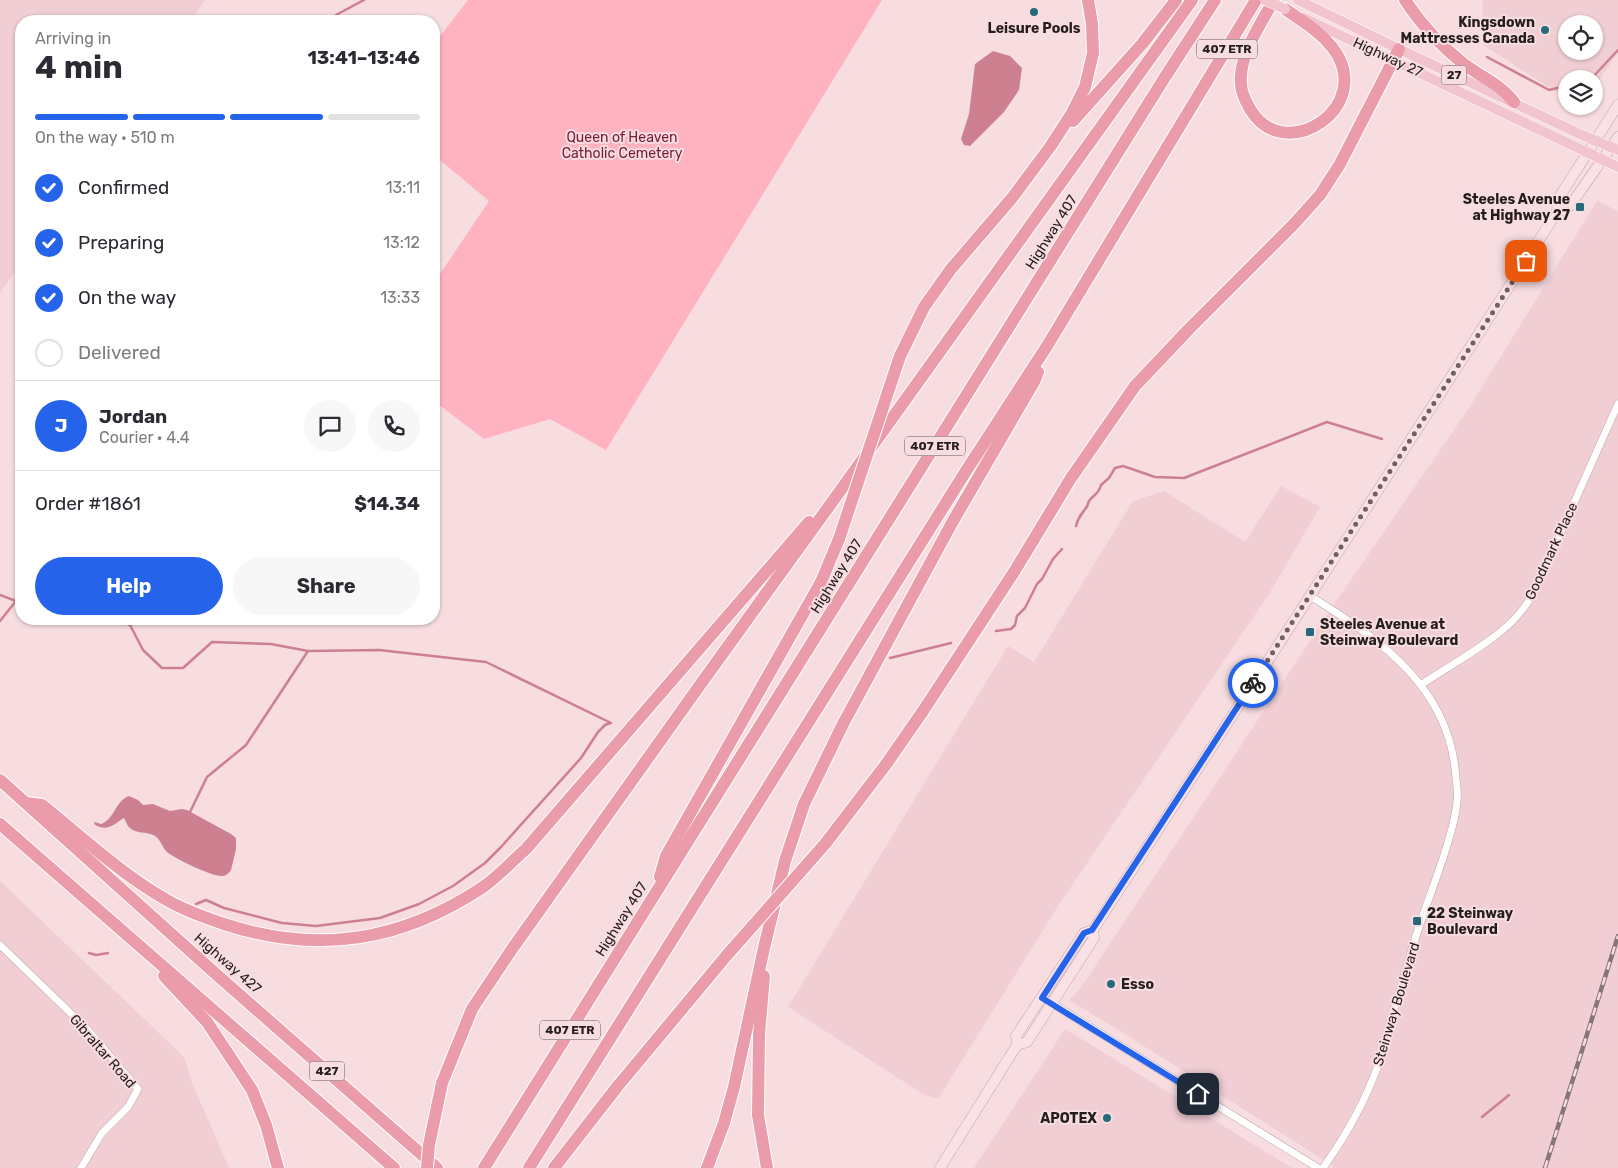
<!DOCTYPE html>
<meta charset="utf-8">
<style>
:root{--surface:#fff;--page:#f7f7f7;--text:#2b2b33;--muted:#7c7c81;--line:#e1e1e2;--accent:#2563eb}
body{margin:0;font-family:Rubik,sans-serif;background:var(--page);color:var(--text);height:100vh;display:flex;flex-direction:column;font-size:19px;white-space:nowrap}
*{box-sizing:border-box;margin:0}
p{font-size:16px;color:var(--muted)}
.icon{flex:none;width:28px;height:28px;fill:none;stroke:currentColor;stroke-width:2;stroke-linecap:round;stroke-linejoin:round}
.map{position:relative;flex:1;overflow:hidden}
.drawer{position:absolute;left:15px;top:15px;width:425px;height:610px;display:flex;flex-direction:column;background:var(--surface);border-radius:20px;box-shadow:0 1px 4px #0004}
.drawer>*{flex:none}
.tools{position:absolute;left:1558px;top:15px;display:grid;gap:10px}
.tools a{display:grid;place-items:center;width:45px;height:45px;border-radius:50%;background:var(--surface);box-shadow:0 1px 4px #0004;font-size:25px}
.pin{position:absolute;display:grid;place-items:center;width:42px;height:42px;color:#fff;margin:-21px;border-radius:10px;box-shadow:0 2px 8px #0006}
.courier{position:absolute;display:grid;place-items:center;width:50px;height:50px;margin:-25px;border:4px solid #2563eb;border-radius:50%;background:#fff;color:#222;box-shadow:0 1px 6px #0007}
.head em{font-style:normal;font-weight:700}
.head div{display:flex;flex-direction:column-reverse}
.head{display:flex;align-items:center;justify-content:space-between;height:85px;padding:0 20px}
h1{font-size:32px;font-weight:700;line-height:38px}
.bar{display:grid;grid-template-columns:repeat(4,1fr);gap:8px 5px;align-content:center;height:60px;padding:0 20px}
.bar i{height:6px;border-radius:4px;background:var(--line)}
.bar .on{background:var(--accent)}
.bar p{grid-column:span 4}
.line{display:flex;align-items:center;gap:12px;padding:0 20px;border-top:1px solid var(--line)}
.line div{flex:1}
.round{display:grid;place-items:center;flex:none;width:52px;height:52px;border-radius:26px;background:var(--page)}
ol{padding:0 20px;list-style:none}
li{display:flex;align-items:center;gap:15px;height:55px}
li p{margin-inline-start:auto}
li .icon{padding:5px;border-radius:50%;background:var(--accent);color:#fff;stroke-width:4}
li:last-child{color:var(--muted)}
li i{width:28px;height:28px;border:2px solid var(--line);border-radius:50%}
.cta{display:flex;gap:10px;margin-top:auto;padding:10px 20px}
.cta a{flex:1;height:58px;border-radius:30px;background:var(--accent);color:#fff;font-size:20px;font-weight:700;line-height:58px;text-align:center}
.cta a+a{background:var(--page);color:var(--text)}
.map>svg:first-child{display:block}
.built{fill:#f1ced4;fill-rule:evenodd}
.green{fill:#ffb2c0}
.water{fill:#cd8090}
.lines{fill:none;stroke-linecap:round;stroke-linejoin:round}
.stream{stroke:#cd8090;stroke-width:2.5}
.street-casing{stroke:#bfa6aa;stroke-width:8}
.secondary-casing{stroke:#bfa6aa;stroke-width:11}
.primary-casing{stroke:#fff;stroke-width:11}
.highway-casing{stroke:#fff;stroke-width:14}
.street{stroke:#fff;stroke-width:7}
.secondary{stroke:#f9e1e6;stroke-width:10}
.primary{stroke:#f2c4cd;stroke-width:10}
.highway{stroke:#ea9cab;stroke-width:12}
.rail-casing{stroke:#877679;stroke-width:4.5}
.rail{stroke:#f7dce0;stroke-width:2.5;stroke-dasharray:8;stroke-linecap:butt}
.primary-bridge-casing{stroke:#fff;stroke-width:11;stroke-linecap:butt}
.highway-bridge-casing{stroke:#fff;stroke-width:14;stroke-linecap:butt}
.primary-bridge{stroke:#f2c4cd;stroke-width:10}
.highway-bridge{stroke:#ea9cab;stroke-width:12}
.done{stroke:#6f6063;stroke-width:5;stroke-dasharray:0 9}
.route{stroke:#2563eb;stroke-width:6}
.poi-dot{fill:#25697a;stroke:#f7dce0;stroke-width:2}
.labels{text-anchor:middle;stroke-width:4;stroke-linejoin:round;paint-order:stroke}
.shield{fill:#f7dce0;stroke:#655659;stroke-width:1}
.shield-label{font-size:12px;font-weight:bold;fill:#261d1f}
.poi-label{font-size:14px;font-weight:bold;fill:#261d1f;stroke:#f7dce0;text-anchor:end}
.street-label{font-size:14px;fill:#261d1f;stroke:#f7dce0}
.park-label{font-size:14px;fill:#771c38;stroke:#f7dce0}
</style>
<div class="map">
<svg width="1618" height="1168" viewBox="0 0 1618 1168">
<rect width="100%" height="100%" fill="#f7dce0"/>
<g class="built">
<polygon points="0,0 205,0 190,21 21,21 21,263 0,293"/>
<path d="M 1483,0 L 1618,0 L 1618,53 L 1599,80 L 1594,82 L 1594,79 L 1566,79 L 1566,93 L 1561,95 L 1482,44 ZM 1566,24 L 1594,24 L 1594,51 L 1566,51 Z"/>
<polygon points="1597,201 1618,211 1618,1168 1333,1168 1333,1166 1316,1155 1120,1031 1069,1000 1083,985 1119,930 1339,597 1469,408"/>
<polygon points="1281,486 1320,507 1269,594 1058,906 938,1099 923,1094 788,1007 1008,646 1034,662 1133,501 1164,491 1245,542"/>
<polygon points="0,881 184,1057 193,1085 229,1168 0,1168"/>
<polygon points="1065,1029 1292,1168 974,1168"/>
</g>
<polygon class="green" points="468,0 882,0 606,450 550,419 484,439 434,401 434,283 489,201 434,155 434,44"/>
<g class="water">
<polygon points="993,51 1010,56 1022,68 1019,90 1004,112 970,146 964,145 961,139 969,114 975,64"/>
<path d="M 129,796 L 138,800 L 143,805 L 153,804 L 170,811 L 182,809 L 187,810 L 231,834 L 236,838 L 236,849 L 231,870 C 228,874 226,876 221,876 C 211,876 176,859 167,852 C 162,847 161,840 155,836 C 147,831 135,834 130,828 C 127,826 126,821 124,818 C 114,824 107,833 94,824 L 95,822 L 101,824 C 115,819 115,801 129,796 Z"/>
</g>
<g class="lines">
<g class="stream">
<polyline points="332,21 336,15 364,0"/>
<polyline points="1487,57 1549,90 1566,86"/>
<polyline points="1591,79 1618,50"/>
<path d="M 1076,526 C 1078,517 1081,515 1086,508 C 1088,506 1088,503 1089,501 C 1094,494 1099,494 1101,485 L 1109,478 L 1115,468 L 1123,466 L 1155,477 L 1184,478 L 1327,422 L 1382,439"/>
<polyline points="0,595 16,601 21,600"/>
<polyline points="117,619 130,625 143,650 162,668 183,668 212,642 271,644 308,651 379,650 486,662 611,723"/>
<polyline points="0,621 16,601"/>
<polyline points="996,631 1011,629 1015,625 1017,616 1025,608 1037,584 1042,579 1053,559 1062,549"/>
<polyline points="890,658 951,643"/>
<polyline points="190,812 207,777 246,745 308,651"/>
<polyline points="196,904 206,900 224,908 282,923 316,926 380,918 419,904 453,886 485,863 501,847 581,758 598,732 605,725 610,723"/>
<polyline points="89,953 96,955 108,953"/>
<polyline points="1482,1117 1509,1095"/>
</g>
<g class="street-casing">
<g id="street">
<path d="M 1310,596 C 1381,640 1451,688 1456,779 C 1457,786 1458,794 1457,801 C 1456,815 1452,829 1448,842 C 1438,877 1423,911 1413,946 C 1405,973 1397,1001 1388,1029 C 1384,1042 1381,1055 1377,1068 C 1364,1104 1345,1137 1323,1168"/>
<path d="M 1421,685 C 1451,664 1502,638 1523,609 C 1529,602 1533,594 1537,586 L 1618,404"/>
<polyline points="0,945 87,1029 138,1089 128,1107 102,1133 81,1168"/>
<polyline points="1048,1001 1318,1168"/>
</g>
</g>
<g class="secondary-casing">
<g id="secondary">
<polyline points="1557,212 1570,206 1618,137"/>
<polyline points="1017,1045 1027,1042 1094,938 1093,930"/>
<polyline points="940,1168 1017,1045 1016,1036 1084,933 1093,930 1310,596 1557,212 1558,199 1618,105"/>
</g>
</g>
<g class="primary-casing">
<g id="primary">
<polyline points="1298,0 1399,49 1582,135 1618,150"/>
<polyline points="1304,18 1618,167"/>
</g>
</g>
<g class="highway-casing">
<g id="highway">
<path d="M 1274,0 C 1261,23 1238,57 1241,84 C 1241,93 1246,102 1250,109 C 1285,168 1378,105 1332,47 C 1319,31 1302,21 1285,9"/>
<path d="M 1405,0 C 1422,26 1441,46 1465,65 C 1482,77 1501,85 1514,102"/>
<polyline points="1073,121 1142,44 1176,0"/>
<polyline points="900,356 924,307 951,269 1012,198 1050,147 1072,113 1085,87 1093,53 1092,24 1088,0"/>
<polyline points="0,780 217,975 437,1168"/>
<path d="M 26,803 L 42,805 C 82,837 120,873 165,899 C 183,910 204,917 224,924 C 318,955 402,941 483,887 C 499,876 512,861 526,849 L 809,522"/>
<polyline points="0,824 394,1168"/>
<polyline points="825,844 887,763 923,711 1014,572 1071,478 1135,386 1189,329 1294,224 1320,195 1340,164 1399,49"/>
<polyline points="660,877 666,856 821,582 839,539"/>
<polyline points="164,976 207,1022 252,1090 266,1125 278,1168"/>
<polyline points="764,976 759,1035 758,1115 767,1168"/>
<polyline points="442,1083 472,1009 512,949 700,685 835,498 1192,0"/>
<polyline points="484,1168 1165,77 1215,0"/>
<polyline points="529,1168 966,471 1047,346 1256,0"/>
<polyline points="554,1168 617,1087 727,955"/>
<polyline points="707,1168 724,1123 734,1087 764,948 785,861 804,804 844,722 953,521 1035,380 1038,372"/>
</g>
</g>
<use href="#street" class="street"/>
<use href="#secondary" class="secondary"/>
<use href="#primary" class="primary"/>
<use href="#highway" class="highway"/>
<g class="rail-casing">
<polyline id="rail" points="1545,1168 1618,936"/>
</g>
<use href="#rail" class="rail"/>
<g class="primary-bridge-casing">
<polyline id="primary-bridge" points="1265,0 1285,9"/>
</g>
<g class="highway-bridge-casing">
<g id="highway-bridge">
<polyline points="839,539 900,356"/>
<polyline points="727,955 825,844"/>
<polyline points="427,1168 429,1145 442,1083"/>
</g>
</g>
<use href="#primary-bridge" class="primary-bridge"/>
<use href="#highway-bridge" class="highway-bridge"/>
</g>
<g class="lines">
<polyline class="done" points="1253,683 1526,261"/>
<polyline class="route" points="1198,1094 1042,998 1084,933 1092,930 1253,683"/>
</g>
<g class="poi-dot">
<circle cx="1034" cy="12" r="5"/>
<circle cx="1545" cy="30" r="5"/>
<rect x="1575" y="202" width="10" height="10" rx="2.5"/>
<rect x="1305" y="627" width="10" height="10" rx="2.5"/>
<rect x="1412" y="916" width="10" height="10" rx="2.5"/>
<circle cx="1111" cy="984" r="5"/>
<circle cx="1107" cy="1118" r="5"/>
</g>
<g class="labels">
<g class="shield">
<rect x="1197" y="39.5" width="60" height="19" rx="4"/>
<rect x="1441.5" y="65.5" width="25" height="19" rx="4"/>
<rect x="905" y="436.5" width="60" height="19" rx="4"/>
<rect x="540" y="1020.5" width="60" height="19" rx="4"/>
<rect x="309.5" y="1061.5" width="35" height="19" rx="4"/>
</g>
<g class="shield-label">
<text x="1227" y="53">407 ETR</text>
<text x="1454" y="79">27</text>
<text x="935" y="450">407 ETR</text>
<text x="570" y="1034">407 ETR</text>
<text x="327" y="1075">427</text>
</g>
<g class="poi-label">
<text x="1535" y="27">Kingsdown<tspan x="1535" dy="16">Mattresses Canada</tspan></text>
<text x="1034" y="33" text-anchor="middle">Leisure Pools</text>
<text x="1570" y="204">Steeles Avenue<tspan x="1570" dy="16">at Highway 27</tspan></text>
<text x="1320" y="629" text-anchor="start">Steeles Avenue at<tspan x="1320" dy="16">Steinway Boulevard</tspan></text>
<text x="1427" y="918" text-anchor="start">22 Steinway<tspan x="1427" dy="16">Boulevard</tspan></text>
<text x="1121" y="989" text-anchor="start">Esso</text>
<text x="1097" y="1123">APOTEX</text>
</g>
<g class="street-label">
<text transform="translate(1388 57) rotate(25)" y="5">Highway 27</text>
<text transform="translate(1051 232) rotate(-58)" y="5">Highway 407</text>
<text transform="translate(1551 551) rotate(-65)" y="5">Goodmark Place</text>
<text transform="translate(836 576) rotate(-58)" y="5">Highway 407</text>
<text transform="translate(621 919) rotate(-58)" y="5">Highway 407</text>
<text transform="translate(228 963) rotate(41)" y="5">Highway 427</text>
<text transform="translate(1396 1004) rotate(-73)" y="5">Steinway Boulevard</text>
<text transform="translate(103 1051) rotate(49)" y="5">Gibraltar Road</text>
</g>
<g class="park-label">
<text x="622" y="142">Queen of Heaven<tspan x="622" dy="16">Catholic Cemetery</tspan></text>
</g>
</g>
</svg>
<div class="tools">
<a><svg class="icon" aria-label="locate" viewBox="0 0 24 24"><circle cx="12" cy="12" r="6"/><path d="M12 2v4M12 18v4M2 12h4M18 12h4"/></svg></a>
<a><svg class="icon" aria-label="layers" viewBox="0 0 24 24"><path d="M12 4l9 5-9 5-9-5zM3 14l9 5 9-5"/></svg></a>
</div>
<div class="pin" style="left:1526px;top:261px;background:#ea580c"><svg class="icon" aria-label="bag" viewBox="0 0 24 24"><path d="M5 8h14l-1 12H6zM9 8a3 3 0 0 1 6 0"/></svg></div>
<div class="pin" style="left:1198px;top:1094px;background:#1f2937"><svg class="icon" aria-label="home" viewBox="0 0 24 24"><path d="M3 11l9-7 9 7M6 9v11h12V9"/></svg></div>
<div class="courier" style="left:1253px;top:683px"><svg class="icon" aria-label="bike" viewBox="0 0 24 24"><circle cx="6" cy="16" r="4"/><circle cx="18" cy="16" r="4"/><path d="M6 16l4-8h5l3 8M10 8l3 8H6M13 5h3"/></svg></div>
<section class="drawer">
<div class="head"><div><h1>4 min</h1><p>Arriving in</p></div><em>13:41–13:46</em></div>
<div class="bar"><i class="on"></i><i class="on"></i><i class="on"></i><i></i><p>On the way · 510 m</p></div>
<ol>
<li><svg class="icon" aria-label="check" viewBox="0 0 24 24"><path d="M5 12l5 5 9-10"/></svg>Confirmed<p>13:11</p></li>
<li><svg class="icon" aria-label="check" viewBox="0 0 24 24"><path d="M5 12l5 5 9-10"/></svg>Preparing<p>13:12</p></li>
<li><svg class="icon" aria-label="check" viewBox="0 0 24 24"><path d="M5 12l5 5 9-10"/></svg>On the way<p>13:33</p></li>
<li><i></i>Delivered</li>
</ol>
<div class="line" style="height:90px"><b class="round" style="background:var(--accent);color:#fff">J</b><div><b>Jordan</b><p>Courier · 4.4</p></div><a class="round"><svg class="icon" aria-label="chat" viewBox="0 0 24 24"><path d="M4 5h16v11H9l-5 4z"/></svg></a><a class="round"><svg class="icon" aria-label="phone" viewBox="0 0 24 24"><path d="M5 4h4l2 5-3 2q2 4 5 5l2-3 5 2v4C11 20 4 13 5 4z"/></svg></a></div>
<div class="line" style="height:65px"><div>Order #1861</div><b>$14.34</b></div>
<div class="cta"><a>Help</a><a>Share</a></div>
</section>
</div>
